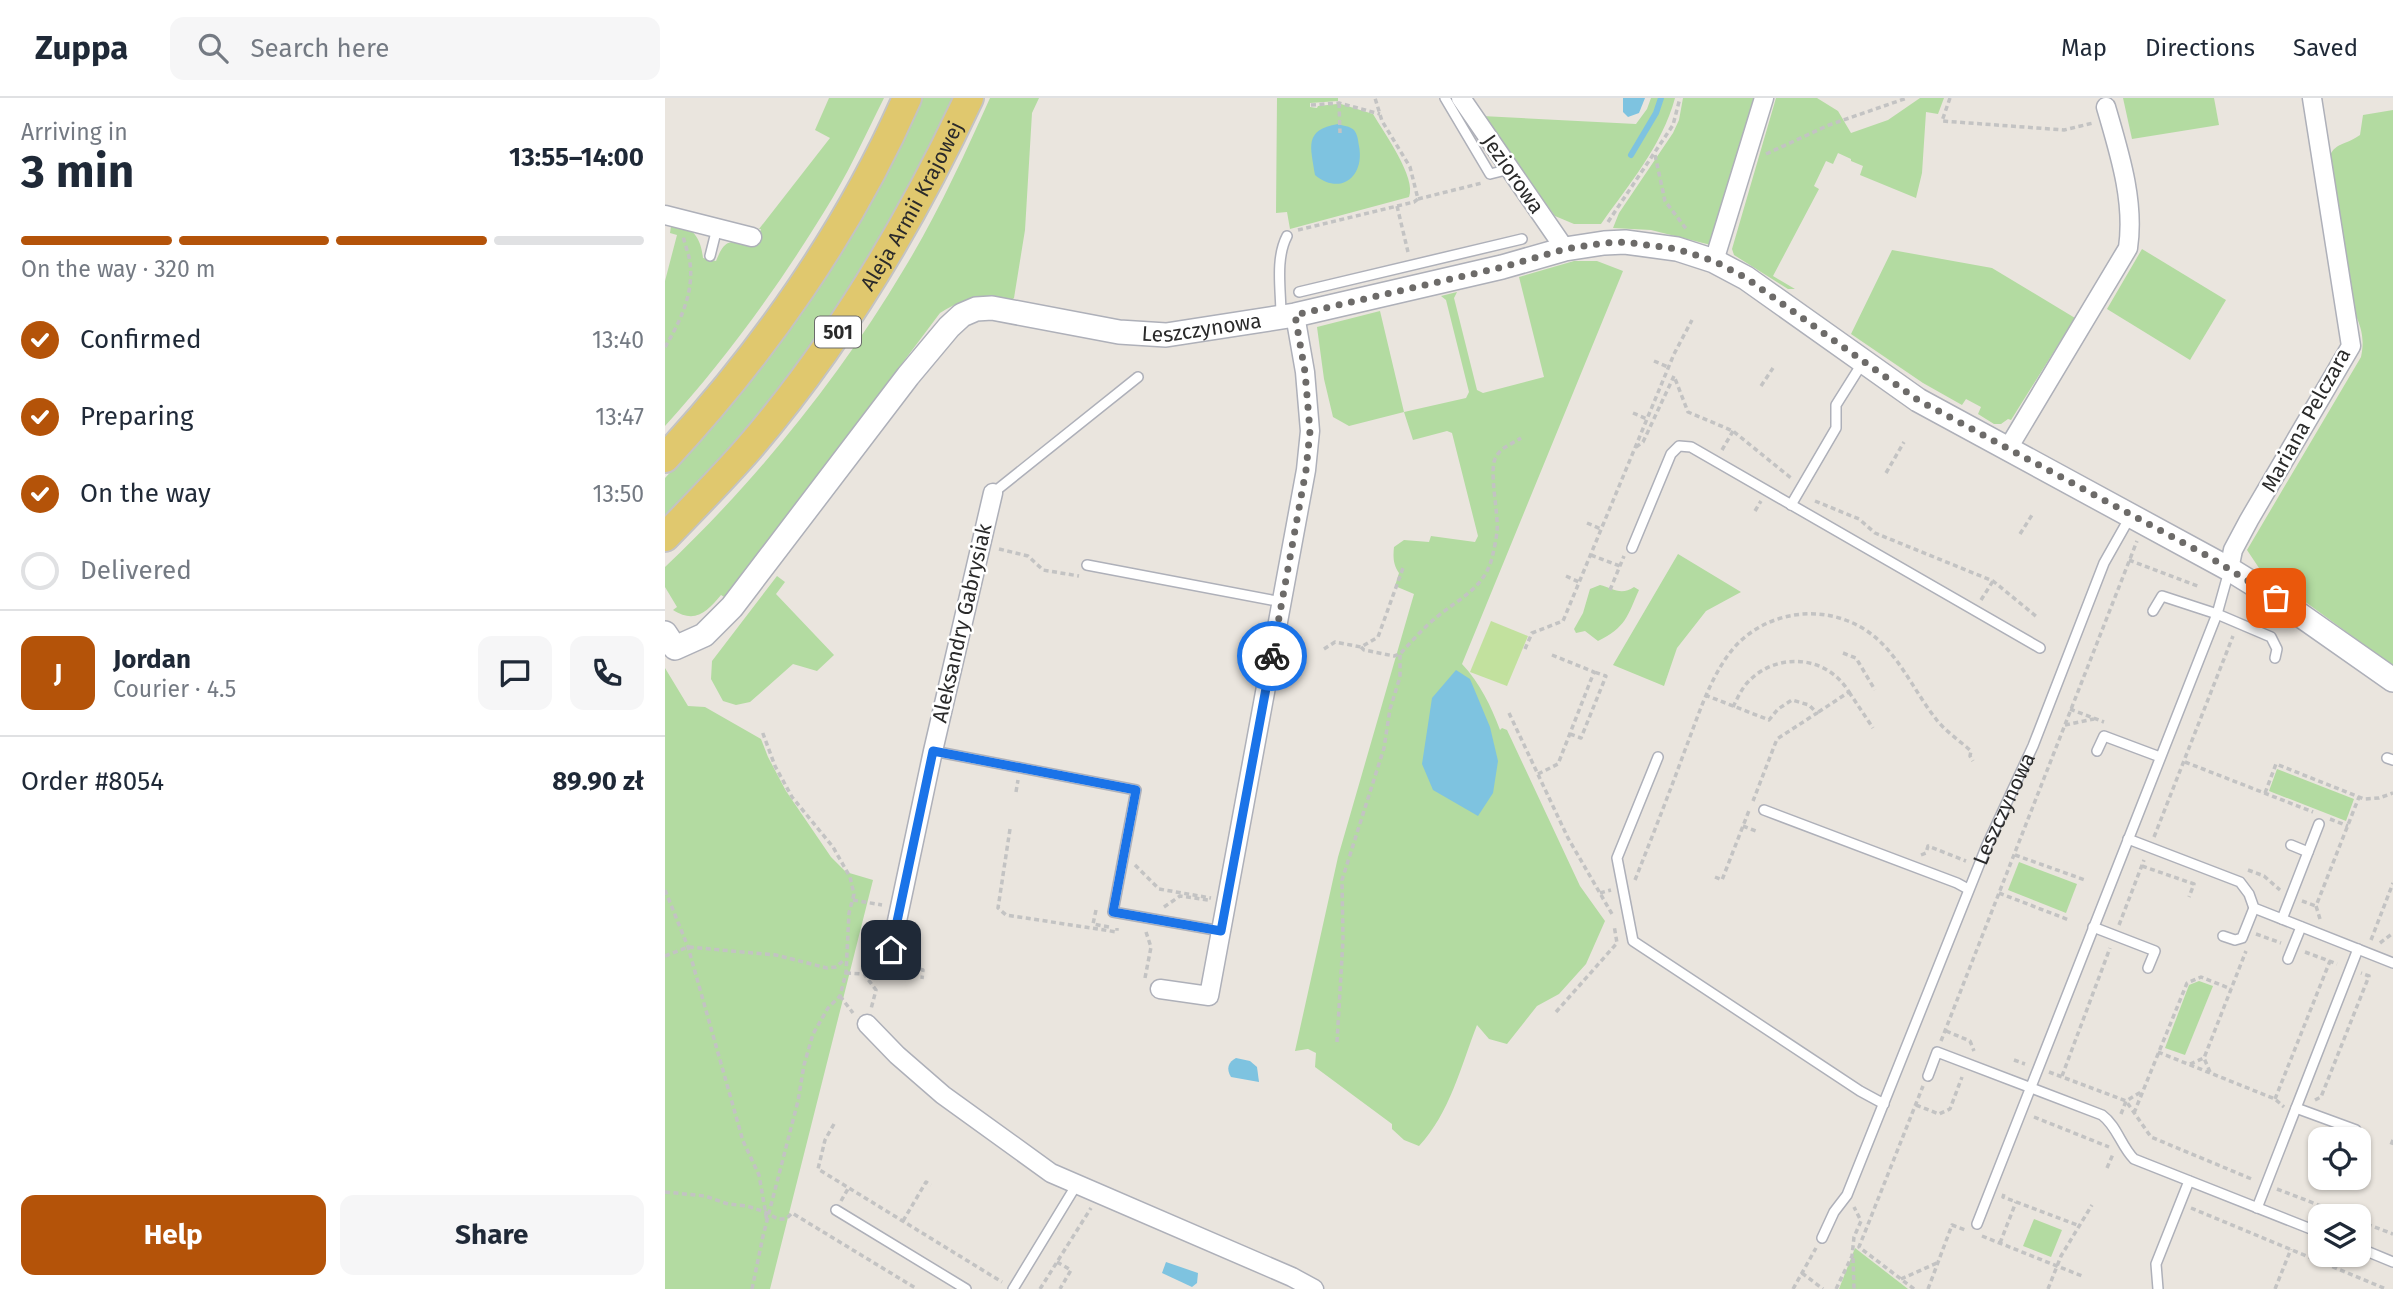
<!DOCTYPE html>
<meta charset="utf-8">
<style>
:root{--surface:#fff;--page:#f6f6f7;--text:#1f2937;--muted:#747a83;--line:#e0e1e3;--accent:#b45309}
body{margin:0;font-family:"Fira Sans",sans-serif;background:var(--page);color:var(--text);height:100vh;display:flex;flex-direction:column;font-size:26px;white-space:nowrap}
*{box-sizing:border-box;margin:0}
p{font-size:23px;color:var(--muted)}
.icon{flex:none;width:38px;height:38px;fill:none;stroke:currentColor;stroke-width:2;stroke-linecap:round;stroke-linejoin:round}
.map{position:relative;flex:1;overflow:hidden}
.panel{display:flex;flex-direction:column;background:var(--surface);width:665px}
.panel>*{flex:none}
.tools{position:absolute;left:1643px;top:1029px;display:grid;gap:14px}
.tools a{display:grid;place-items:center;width:63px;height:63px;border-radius:14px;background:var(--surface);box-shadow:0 2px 5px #0004;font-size:35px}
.pin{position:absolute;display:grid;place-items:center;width:60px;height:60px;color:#fff;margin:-30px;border-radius:14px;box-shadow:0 4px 10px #0006}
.courier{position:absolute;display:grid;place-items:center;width:70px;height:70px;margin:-35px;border:5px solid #1a73e8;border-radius:50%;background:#fff;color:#222;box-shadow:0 2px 9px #0007}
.summary em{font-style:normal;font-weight:700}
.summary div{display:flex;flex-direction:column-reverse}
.summary{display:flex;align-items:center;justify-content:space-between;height:119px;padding:0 21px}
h1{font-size:46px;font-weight:700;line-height:52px}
.bar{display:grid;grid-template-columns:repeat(4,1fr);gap:10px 7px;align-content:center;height:84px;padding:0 21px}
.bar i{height:9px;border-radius:5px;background:var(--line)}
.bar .active{background:var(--accent)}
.bar p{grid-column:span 4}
.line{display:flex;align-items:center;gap:18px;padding:0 21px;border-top:2px solid var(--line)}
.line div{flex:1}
.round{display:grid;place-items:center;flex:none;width:74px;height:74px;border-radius:14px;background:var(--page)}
ol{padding:0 21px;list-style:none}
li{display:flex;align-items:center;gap:21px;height:77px}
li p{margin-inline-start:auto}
li .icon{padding:7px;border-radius:50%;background:var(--accent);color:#fff;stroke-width:4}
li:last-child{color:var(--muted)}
li i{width:38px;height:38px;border:4px solid var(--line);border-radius:50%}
.cta{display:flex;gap:14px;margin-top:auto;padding:14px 21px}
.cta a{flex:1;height:80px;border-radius:14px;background:var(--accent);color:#fff;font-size:28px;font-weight:700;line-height:80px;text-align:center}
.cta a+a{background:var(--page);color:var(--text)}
header{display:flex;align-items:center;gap:42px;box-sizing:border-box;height:98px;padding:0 35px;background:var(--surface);border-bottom:2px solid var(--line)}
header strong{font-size:33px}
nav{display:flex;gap:38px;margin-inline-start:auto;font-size:24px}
.search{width:490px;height:63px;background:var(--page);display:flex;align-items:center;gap:18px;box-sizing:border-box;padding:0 24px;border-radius:14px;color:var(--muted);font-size:26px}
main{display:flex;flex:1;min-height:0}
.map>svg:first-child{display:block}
.green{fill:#b3dba1}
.pitch{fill:#c2e19e}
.water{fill:#7ec3e0}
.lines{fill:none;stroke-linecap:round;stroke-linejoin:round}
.stream{stroke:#7ec3e0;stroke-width:6}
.service-casing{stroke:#aeb0b9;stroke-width:12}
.minor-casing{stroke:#aeb0b9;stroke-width:21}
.tertiary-casing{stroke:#aeb0b9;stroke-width:26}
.primary-casing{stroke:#c3c3c3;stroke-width:32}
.path{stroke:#c3c3c3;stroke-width:3.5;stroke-dasharray:5 3.5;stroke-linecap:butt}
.service{stroke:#fff;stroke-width:9}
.minor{stroke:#fff;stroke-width:18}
.tertiary{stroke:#fff;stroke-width:23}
.primary{stroke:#e0c86e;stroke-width:28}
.done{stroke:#6d6b69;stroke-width:7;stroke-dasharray:0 12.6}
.route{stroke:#1a73e8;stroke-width:9}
.labels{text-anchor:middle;stroke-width:5;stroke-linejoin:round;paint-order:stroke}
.shield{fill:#fff;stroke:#6a6a6a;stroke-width:2}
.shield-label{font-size:19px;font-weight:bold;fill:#2a2a2a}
.street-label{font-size:21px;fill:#2a2a2a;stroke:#fff}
</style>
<header>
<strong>Zuppa</strong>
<div class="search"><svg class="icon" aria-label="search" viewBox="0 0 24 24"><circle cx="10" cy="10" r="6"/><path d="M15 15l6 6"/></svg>Search here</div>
<nav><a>Map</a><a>Directions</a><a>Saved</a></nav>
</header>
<main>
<section class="panel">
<div class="summary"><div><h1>3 min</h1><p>Arriving in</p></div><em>13:55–14:00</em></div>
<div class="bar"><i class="active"></i><i class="active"></i><i class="active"></i><i></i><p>On the way · 320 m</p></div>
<ol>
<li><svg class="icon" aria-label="check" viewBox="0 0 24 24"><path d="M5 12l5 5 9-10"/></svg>Confirmed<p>13:40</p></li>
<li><svg class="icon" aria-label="check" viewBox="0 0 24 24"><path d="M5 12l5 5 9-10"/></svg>Preparing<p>13:47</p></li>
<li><svg class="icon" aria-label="check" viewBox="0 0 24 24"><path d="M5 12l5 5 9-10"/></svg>On the way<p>13:50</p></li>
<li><i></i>Delivered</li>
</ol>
<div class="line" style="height:126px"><b class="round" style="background:var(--accent);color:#fff">J</b><div><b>Jordan</b><p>Courier · 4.5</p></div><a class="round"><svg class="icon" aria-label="chat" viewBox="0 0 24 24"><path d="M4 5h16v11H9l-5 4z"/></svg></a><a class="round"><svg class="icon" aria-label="phone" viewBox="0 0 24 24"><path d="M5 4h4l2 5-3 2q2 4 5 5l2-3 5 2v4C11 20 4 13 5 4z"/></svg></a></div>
<div class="line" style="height:91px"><div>Order #8054</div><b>89.90 zł</b></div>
<div class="cta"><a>Help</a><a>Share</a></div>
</section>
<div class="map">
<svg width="1728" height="1191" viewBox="0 0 1728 1191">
<rect width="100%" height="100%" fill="#eae5de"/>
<g class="green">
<path d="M 164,0 L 219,0 C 200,38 182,78 159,114 C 113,189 60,262 0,328 L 0,183 L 12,137 L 5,135 L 6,128 C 28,126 36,141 38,160 L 51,163 C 61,138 67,143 90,149 L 96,131 L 94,131 L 165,40 L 150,32 Z"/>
<polygon points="258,0 291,0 241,102 147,253 62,357 0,425 0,380 41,336 118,238 215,86"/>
<path d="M 325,0 L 374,0 L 367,15 L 360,132 L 349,200 L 345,204 C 311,200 305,196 275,215 L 61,500 L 56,497 C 42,514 30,526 8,512 L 12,509 L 0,489 L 0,469 C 91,383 175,279 239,171 C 272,117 299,58 325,0 Z"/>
<path d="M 612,0 L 673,0 L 673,3 L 645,5 L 645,9 L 652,10 L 653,8 L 672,6 L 676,8 L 676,6 L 708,16 C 719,35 752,80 744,99 L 625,131 L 622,114 L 611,115 Z"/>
<path d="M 986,0 L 1010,0 C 997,48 964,86 936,126 L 909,126 L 890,118 L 817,18 L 971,26 L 982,11 Z"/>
<polygon points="1018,0 1088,0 1088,14 1046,147 986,132 948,130 954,115 1008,35 1014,22"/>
<polygon points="1111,0 1152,0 1173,13 1186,35 1223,22 1255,0 1279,0 1273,16 1261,14 1257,75 1251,100 1195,77 1198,68 1186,63 1186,61 1173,55 1168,66 1161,63 1149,88 1154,91 1108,178 1130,191 1123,191 1069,157 1067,151"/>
<polygon points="1458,0 1549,0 1554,27 1467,41"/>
<path d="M 1728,12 L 1728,568 L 1594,470 L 1582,452 L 1696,259 C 1702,231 1690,222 1684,196 C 1673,154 1669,109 1662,67 C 1667,43 1678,49 1695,37 L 1698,17 Z"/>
<polygon points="1477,151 1561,202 1525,262 1442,211"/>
<polygon points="1227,152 1327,170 1410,220 1346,322 1343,321 1336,326 1329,326 1313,316 1316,309 1301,301 1297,307 1258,285 1186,236"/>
<path d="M 909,163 L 932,163 L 958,173 L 797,566 C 815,585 826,608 835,632 L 837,630 L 842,632 L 915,788 L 940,823 L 921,866 L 894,896 L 872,908 L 842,946 L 824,941 L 812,927 C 796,968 785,1015 754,1048 L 739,1042 L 727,1031 L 727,1026 L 650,969 L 651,955 L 643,951 L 630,953 L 673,759 L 749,496 L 730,488 L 734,475 C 728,467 728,458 729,449 L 739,442 L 764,444 L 766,438 L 810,444 L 813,438 L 787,335 L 782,333 L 748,342 L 739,314 L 684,328 L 668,319 L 659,281 L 652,229 L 715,213 L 739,314 L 801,300 L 804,294 L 781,202 L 776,198 L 792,194 L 789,200 L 812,292 L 818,295 L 879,279 L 854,179 Z"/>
<polygon points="1013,456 1076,494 1041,513 1012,550 999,588 948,567"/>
<polygon points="112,478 120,484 111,496 169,557 152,573 128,566 85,604 71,607 58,603 46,581 47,563"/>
<path d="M 935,487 C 947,490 956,498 969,489 L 974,492 C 962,519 961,529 933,543 L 920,533 L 911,535 L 909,531 L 918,515 L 925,491 Z"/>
<polygon points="0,570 23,608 40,609 96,641 103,659 121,693 166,759 181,774 208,782 105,1191 0,1191"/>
<polygon points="1612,671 1689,701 1681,723 1604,693"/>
<polygon points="1354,764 1412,786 1401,815 1343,792"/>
<polygon points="1534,883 1548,888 1520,957 1500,950 1524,887"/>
<polygon points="1369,1121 1397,1132 1386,1159 1358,1148"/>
<polygon points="1190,1150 1243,1191 1174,1191"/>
</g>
<polygon class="pitch" points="826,523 863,538 842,588 805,574"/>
<g class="water">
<polygon points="958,0 980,0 974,15 963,19 958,14"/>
<path d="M 673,26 C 678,28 685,28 689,32 C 693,37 693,43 694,48 C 700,79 675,98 650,77 C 646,49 638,32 673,26 Z"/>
<polygon points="791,572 805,581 825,629 833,663 828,695 813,718 768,692 757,666 767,600"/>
<path d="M 571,960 L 585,963 L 592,969 L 594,984 L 566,979 C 561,971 563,964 571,960 Z"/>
<polygon points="501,1164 533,1175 532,1185 527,1189 497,1175"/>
</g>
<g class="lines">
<polyline class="stream" points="966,57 991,15 996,0"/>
<g class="service-casing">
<g id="service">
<polyline points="780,0 825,76 845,71"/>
<polyline points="45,158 52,130"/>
<polyline points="634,194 857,141"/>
<path d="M 616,218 C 616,192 610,161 622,138"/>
<polyline points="328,395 473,279"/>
<polyline points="1126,407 1171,330 1171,307 1198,264"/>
<polyline points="967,450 1006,356 1014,348 1026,349 1375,550"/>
<polyline points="422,467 617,504"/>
<polyline points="1488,513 1497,498 1552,516 1606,539 1612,551 1610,560"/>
<polyline points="268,653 471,692 448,814 556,833"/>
<polyline points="1432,653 1439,638 1495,659"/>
<polyline points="993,659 952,760 968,843 1195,993 1219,1006"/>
<polyline points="1722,660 1728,662"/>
<polyline points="1099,712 1292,785 1303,791"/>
<polyline points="1463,741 1575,784 1584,796 1589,810 1728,865"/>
<polyline points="1626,747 1643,754"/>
<polyline points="1617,821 1654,726"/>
<polyline points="1428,829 1490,853 1483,870"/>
<polyline points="1558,838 1570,842 1577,840 1589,810"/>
<polyline points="1623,861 1636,829"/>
<path d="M 1263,978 L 1272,954 L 1437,1017 C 1452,1028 1456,1048 1469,1061 L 1656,1135"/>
<polyline points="1631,1010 1691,1032 1688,1041"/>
<polyline points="1592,1110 1693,851"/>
<polyline points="171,1112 301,1191"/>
<polyline points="1312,1126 1552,516 1564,473"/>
<path id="s1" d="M 1157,1140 L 1169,1114 L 1182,1097 L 1322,747 L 1368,648 L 1439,465 L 1465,419"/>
<polyline points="1694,1150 1728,1164"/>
<polyline points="348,1191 412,1086"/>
<polyline points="1493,1191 1491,1166 1524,1083"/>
</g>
</g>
<g class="minor-casing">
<g id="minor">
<polyline points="796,0 900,151"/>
<polyline points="0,117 87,139"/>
<polyline points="1049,163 1099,0"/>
<path d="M 1342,352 L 1463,150 C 1470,103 1454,54 1441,9"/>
<polyline points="1564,471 1568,452 1584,422 1686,248 1647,0"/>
<polyline points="224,861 268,653 328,395"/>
<polyline points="495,891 544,898 641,372 645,333 640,274 630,217"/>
<polyline points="202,926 232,957 278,997 386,1075 627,1179 649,1191"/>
</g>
</g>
<g class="tertiary-casing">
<g id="tertiary">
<path id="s2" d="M 0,535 L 10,550 L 39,537 L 67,509 L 243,278 L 284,229 L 297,217 L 311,211 L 327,210 L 454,234 L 501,237 L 630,217 L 837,169 L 900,151 L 939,145 L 960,144 L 1012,151 L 1049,163 L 1081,180 L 1253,302 L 1564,471 L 1611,500 L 1728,582"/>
</g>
</g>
<g class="primary-casing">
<g id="primary">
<path d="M 0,360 C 98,255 184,132 242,0"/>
<path id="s3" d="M 0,439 C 28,410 57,381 84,350 C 175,244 245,126 304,0"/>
</g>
</g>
<g class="path">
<polyline points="1285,0 1277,23 1399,32 1428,25"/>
<polyline points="674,5 675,35"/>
<polyline points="646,7 674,5 715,16"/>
<polyline points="1101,56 1164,27 1242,0"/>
<polyline points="990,57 1000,103 1022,132"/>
<polyline points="753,101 817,85"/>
<polyline points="732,108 743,154"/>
<polyline points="943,124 1008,27 1015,0"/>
<polyline points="633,132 749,104 753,101 745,69 717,23 710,0"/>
<path d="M 0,249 C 15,224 29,195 25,165 C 24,156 20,147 18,138"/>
<polyline points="989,263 1003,269"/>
<polyline points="1096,288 1108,270"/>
<polyline points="968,315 982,321"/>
<polyline points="971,349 978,344 1009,278 1023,314 1068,333 1126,380"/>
<polyline points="1057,352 1068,333"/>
<polyline points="1221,375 1239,344"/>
<polyline points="1150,403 1194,421 1210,435 1328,483 1372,519"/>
<polyline points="1090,413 1096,403"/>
<polyline points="922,425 936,431"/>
<polyline points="1355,436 1367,417"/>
<polyline points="334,451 363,458 378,472 414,478"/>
<polyline points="926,457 955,468"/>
<polyline points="1464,462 1535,489"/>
<polyline points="901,478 914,484"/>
<polyline points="945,492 959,458"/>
<polyline points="1316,502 1328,483"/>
<path d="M 696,549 L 699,552 L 729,558 L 735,556 C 747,543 759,529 773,518 C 795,500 819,490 827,460 C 829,452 831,442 832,434 C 834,416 823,371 831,359 C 836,349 847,346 856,340"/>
<polyline points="659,551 670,544 696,549 713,539 739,467"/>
<polyline points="860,551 867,535 898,523 1009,256 1027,222"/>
<polyline points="1178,555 1191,560 1210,592"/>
<polyline points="1184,594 1208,630"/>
<polyline points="1040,597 1104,622 1113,611 1127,602 1144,607 1152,615 1112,641 1088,703"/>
<path d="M 1068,609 C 1072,601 1076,592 1082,585 C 1111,553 1162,557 1184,594 L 1152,615"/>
<polyline points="1405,611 1439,624"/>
<polyline points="844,615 903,740 947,816"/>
<polyline points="1400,627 1429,621"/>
<polyline points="905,636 916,640 941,578 929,574"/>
<polyline points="1520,664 1648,714"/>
<polyline points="873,676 893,666 929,574 887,557"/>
<polyline points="351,694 353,682"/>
<polyline points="1600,695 1611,666 1699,701 1714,700 1728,695"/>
<polyline points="1665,721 1683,728"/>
<polyline points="1078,728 1091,733"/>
<polyline points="345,731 333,810 341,817 452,834 452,830"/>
<polyline points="1489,739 1568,538"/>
<polyline points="1256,757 1261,755 1263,748 1301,763"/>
<polyline points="1350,757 1420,782"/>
<polyline points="470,767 494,791 546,800"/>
<polyline points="1477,768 1529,786 1524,799"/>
<polyline points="1583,772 1599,778 1615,792"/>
<polyline points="1050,779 1057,782 1085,710"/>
<path d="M 970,782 C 987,739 1004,696 1020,652 C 1032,621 1042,588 1061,560 C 1092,514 1156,502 1202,533 C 1233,554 1248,592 1271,621 C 1280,633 1295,643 1306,653 L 1305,658 L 1308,663"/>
<polyline points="0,792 23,849 78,1043 94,1077 102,1123"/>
<polyline points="935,795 946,792"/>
<polyline points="1334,795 1404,822"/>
<polyline points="188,802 217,807"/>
<polyline points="1637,803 1651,808"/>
<polyline points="499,809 515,798 543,802"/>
<polyline points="431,812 428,826 444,829"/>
<polyline points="1655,821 1651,808 1694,699"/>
<polyline points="1454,827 1479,762"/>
<polyline points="1591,836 1616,845"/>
<polyline points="1706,842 1728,785"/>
<polyline points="1715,845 1728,835"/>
<polyline points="1640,854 1672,866"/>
<polyline points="0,858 23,849 111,857 162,870 171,869 180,861"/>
<polyline points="239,866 258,872 257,881"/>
<polyline points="181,875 199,876 211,892 206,911"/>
<polyline points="480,880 486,849 481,834"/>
<polyline points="175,898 188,915"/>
<polyline points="891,914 952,845 949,827"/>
<polyline points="1281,933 1305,943 1309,953"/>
<polyline points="1276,943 1472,443"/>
<polyline points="672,944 678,842 677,782 719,650 725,611 735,579 735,556"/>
<polyline points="1493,954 1610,1001 1619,1009"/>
<polyline points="1349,962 1360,966"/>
<polyline points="1525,966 1539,960"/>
<polyline points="1384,974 1461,1003 1486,1039 1589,1082"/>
<polyline points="1545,974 1539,960 1581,853"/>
<polyline points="1397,978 1445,850"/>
<polyline points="1610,1001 1665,863"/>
<polyline points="1650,1002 1656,999 1704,878 1696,875"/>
<polyline points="1251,1007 1274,1016 1285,1011 1297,979"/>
<polyline points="1469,1015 1522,885 1536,879 1566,891"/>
<polyline points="1456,1016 1461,1003 1476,994"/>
<polyline points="1369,1019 1444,1049"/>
<polyline points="169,1026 160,1042 153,1071 337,1184"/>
<polyline points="1728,1042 1726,1047 1728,1048"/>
<polyline points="1442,1070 1448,1056"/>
<polyline points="1612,1091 1682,1118"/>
<polyline points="0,1094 40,1098 63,1106 82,1108 100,1114 113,1121 121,1121 127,1115 252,1191"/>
<polyline points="1339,1096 1338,1099 1415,1128"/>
<polyline points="176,1103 184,1089"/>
<polyline points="1526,1110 1721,1191"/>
<polyline points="238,1123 261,1084 266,1087"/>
<polyline points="1694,1123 1728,1136"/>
<polyline points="1317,1138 1417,1178"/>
<polyline points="1335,1145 1351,1104"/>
<polyline points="1188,1160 1189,1191"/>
<polyline points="392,1164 406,1172 395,1191"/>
<polyline points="1137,1175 1158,1191"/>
<polyline points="1236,1181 1272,1165"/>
<polyline points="87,1191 98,1138 133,1003 139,967 148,936 163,910 175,898 181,875 184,815 189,796 185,779 168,749 127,699 110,668 97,633"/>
<polyline points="375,1191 426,1110"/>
<polyline points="1128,1191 1151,1150"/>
<polyline points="1171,1191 1187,1158 1189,1139 1196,1123 1189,1109"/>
<polyline points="1249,1191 1194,1149 1258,988"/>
<polyline points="1263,1191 1287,1127 1300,1132"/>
<polyline points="1383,1191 1396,1158 1427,1107"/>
<polyline points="1610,1191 1626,1151"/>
</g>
<use href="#service" class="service"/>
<use href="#minor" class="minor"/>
<use href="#tertiary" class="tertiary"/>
<use href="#primary" class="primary"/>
</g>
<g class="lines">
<polyline class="done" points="607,558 641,372 645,333 640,274 630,217 838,169 900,151 939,145 960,144 1012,151 1049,163 1081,180 1253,302 1541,457 1611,500"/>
<polyline class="route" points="226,852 268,653 471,692 448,814 556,833 607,558"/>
</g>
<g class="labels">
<rect class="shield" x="150" y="218.5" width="46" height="31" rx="5"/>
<g class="shield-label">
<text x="173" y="241">501</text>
</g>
<g class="street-label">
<text transform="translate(848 76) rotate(55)" y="7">Jeziorowa</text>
<text dy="7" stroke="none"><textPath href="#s3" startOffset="415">Aleja Armii Krajowej</textPath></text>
<text dy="7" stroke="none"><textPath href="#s2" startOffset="705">Leszczynowa</textPath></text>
<text transform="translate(1641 322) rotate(-61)" y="7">Mariana Pelczara</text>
<text transform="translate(297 525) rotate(-77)" y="7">Aleksandry Gabrysiak</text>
<text dy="7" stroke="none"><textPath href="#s1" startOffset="467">Leszczynowa</textPath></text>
</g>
</g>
</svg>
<div class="tools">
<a><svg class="icon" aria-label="locate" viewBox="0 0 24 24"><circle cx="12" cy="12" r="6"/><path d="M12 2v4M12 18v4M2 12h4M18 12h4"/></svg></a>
<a><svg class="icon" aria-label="layers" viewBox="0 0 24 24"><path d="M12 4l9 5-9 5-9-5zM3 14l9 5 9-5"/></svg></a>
</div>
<div class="pin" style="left:1611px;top:500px;background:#ea580c"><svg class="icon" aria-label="bag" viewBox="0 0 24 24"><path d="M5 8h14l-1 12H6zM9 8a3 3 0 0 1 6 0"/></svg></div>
<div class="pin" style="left:226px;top:852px;background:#1f2937"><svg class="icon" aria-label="home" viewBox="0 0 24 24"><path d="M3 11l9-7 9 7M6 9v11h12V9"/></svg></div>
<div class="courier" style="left:607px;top:558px"><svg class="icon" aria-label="bike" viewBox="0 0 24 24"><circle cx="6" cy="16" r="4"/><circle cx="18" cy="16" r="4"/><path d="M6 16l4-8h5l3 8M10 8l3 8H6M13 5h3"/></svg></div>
</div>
</main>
